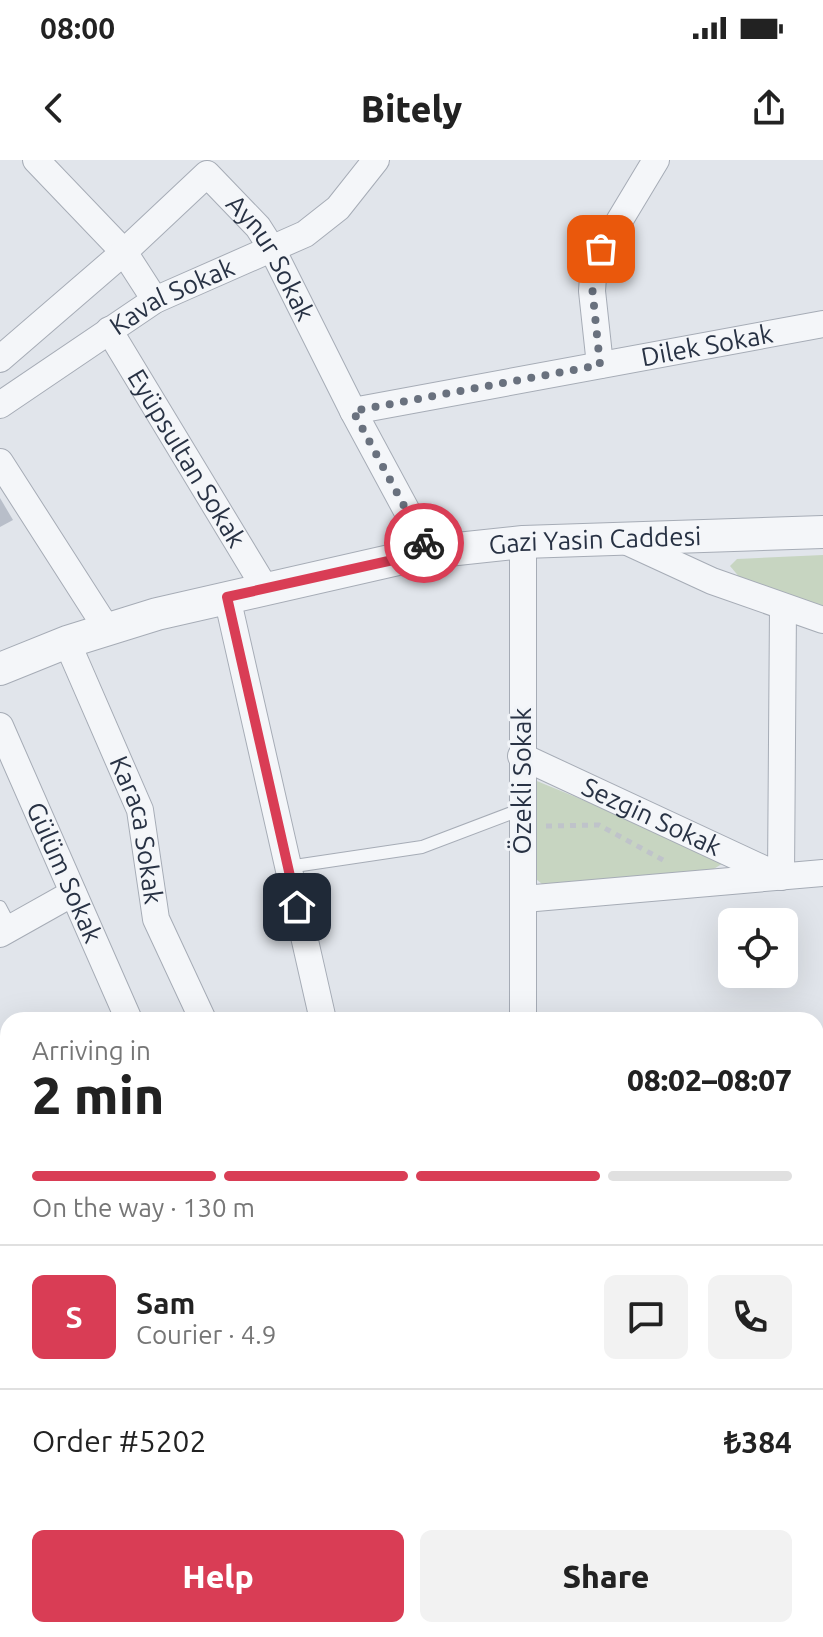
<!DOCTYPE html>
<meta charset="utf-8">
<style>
:root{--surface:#fff;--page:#f2f2f2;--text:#222;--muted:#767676;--line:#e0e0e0;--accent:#d93d55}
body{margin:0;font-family:Ubuntu,sans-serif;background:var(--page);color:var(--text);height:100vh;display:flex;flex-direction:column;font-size:30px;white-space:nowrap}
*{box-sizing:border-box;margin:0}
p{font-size:26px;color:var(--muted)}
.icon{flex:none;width:44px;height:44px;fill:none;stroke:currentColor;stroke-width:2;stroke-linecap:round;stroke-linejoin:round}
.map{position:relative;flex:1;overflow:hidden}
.drawer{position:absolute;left:0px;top:852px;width:824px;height:626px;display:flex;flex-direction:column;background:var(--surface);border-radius:24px 24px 0 0;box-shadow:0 8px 32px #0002}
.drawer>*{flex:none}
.controls{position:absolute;left:718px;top:748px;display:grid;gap:16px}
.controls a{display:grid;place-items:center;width:80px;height:80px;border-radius:12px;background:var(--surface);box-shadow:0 8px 32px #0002;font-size:40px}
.pin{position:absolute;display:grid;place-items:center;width:68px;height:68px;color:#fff;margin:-34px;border-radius:16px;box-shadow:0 4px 12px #0006}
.courier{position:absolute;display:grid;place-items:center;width:80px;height:80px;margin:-40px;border:6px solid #d93d55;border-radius:50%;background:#fff;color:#222;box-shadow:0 2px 10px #0007}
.head em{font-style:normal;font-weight:800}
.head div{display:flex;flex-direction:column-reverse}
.head{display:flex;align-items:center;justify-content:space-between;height:136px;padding:0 32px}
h1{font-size:52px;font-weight:800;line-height:60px}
.bar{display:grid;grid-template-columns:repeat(4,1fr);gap:12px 8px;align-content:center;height:96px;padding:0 32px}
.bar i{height:10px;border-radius:6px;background:var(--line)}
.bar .selected{background:var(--accent)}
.bar p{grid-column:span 4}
.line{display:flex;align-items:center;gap:20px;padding:0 32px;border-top:2px solid var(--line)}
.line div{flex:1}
.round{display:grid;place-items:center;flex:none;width:84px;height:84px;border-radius:12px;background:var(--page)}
.action{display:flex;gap:16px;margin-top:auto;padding:16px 32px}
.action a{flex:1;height:92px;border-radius:12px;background:var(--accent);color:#fff;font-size:32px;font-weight:800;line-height:92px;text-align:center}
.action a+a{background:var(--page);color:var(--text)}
.status{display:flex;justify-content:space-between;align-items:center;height:56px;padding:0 40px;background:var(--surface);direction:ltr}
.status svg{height:22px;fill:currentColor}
header{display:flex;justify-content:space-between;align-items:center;height:104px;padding:0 32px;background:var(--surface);font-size:36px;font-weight:800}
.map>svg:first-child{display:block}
.green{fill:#c7d5c1}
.building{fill:#b8bec9}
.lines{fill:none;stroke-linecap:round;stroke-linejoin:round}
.service-casing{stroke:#a6acb6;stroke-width:14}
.minor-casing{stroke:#a6acb6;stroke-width:28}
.tertiary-casing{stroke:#a6acb6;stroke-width:34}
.path{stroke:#bfc3ca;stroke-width:5;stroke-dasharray:6 6;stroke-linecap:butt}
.service{stroke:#f4f6f9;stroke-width:12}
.minor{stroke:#f4f6f9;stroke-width:26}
.tertiary{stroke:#f4f6f9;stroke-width:32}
.done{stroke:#69717e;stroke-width:8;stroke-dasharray:0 14.4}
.route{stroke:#d93d55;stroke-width:10}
.labels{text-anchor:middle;stroke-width:6;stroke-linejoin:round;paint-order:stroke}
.street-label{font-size:26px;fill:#283244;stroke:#f1f4f8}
</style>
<div class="status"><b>08:00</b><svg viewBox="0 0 49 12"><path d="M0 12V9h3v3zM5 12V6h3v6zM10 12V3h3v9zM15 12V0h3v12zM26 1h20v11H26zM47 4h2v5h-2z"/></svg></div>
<header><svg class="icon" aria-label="back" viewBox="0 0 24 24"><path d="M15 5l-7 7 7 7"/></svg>Bitely<svg class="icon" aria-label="share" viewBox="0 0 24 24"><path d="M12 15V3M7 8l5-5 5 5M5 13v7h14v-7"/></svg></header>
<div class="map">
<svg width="823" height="1477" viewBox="0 0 823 1477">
<rect width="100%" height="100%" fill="#e1e5eb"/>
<g class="green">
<polygon points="823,395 823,447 741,419 730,406 737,399"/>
<polygon points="532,619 724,698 725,702 712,710 542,724 536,719"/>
<polygon points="0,1414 8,1424 8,1470 42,1470 48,1477 0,1477"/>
</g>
<g class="building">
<polygon points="0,338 13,360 0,367"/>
<polygon points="816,1070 823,1071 823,1101 816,1101"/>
<polygon points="816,1438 823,1438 823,1477 785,1477 785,1470 816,1470"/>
<polygon points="160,1470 206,1470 196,1477 165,1477"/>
</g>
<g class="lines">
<g class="service-casing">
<g id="service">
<polyline points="288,707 422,687 522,649"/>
<polyline points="0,747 11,768"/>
</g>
</g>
<g class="minor-casing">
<g id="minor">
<polyline points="36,0 124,92 155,140"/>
<path id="s1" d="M 109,170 L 265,428"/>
<path id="s2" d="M 0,199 L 124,92 L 207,14 L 258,67 L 272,89 L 353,251 L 429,392"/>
<polyline points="600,205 592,131 594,103 656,0"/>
<path id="s3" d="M 0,245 L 155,140 L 305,74 L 338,48 L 376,0"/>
<path id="s4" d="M 353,251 L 823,164"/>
<polyline points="0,302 107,469"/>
<polyline points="623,380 712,421 823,460"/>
<polyline points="227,437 323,860"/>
<path id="s5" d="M 67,482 L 140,650 L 156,759 L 203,860"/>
<path id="s6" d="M 0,566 L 129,860"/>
<path id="s7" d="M 521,596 L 781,717 L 783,447"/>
<polyline points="524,739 823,713"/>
<polyline points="0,774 73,733"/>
<polyline points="523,860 523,382"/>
<polyline points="816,987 823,986"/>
<polyline points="0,1317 8,1312"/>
<polyline points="0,1352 8,1363"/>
<polyline points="816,1415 823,1415"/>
<polyline points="80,1470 85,1477"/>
<polyline points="599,1470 599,1477"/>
<polyline points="731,1470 731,1477"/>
<polyline points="286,1477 296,1470"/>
</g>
</g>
<g class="tertiary-casing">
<g id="tertiary">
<path id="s8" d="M 0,509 L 67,482 L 157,454 L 429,392 L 523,382 L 823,372"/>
</g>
</g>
<polyline class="path" points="546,666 599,665 663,700"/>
<use href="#service" class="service"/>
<use href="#minor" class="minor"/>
<use href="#tertiary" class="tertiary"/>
</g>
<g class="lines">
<polyline class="done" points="424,383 353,251 600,205 591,116 601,89"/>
<polyline class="route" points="297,747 227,437 429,392 424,383"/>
</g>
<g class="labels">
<g class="street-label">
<text dy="9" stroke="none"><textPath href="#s2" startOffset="384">Aynur Sokak</textPath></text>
<text dy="9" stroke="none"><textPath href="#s3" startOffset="204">Kaval Sokak</textPath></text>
<text dy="9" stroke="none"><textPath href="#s4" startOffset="360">Dilek Sokak</textPath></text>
<text dy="9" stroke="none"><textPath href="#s1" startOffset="150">Eyüpsultan Sokak</textPath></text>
<text dy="9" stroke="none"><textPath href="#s8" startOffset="612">Gazi Yasin Caddesi</textPath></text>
<text transform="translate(522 621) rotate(-90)" y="9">Özekli Sokak</text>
<text dy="9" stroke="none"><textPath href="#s7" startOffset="144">Sezgin Sokak</textPath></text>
<text dy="9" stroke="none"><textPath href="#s5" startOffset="202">Karaca Sokak</textPath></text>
<text dy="9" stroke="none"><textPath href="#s6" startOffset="160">Gülüm Sokak</textPath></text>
</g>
</g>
</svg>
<div class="controls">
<a><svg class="icon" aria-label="locate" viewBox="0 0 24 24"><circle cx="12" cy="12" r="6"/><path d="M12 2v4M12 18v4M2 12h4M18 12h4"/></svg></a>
</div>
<div class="pin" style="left:601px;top:89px;background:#ea580c"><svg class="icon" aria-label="bag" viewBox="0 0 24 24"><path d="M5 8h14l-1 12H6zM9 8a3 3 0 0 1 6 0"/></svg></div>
<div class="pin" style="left:297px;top:747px;background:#1f2937"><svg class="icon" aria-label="home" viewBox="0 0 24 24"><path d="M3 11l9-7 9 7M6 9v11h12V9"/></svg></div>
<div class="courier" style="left:424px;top:383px"><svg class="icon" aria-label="bike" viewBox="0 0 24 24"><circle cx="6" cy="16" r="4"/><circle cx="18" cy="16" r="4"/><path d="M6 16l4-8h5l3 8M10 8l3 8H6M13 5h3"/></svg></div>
<section class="drawer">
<div class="head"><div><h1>2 min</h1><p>Arriving in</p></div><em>08:02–08:07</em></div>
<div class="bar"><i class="selected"></i><i class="selected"></i><i class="selected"></i><i></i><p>On the way · 130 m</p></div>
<div class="line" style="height:144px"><b class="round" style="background:var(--accent);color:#fff">S</b><div><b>Sam</b><p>Courier · 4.9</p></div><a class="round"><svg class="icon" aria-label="chat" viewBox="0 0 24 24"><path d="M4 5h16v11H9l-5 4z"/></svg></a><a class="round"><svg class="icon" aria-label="phone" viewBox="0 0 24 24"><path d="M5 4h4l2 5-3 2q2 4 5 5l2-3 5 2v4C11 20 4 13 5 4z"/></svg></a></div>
<div class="line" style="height:104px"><div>Order #5202</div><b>₺384</b></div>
<div class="action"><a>Help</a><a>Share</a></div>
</section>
</div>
